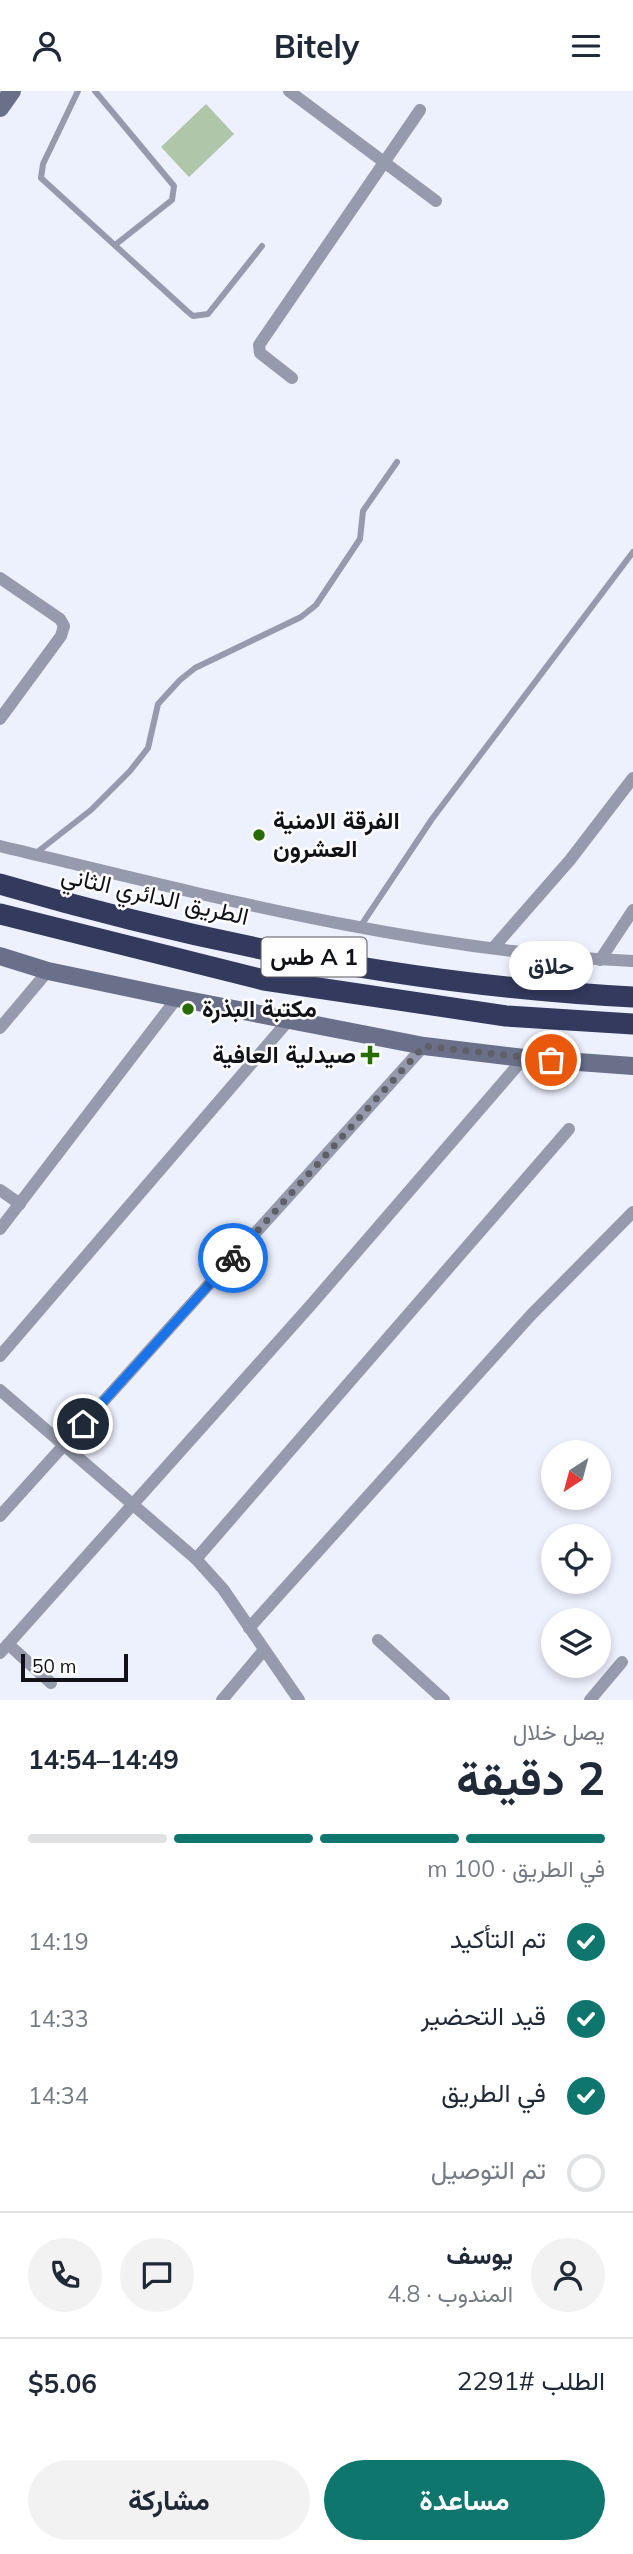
<!DOCTYPE html>
<html lang="ar">
<meta charset="utf-8">
<style>
:root{--surface:#fff;--page:#f2f2f3;--text:#1f2937;--muted:#747a83;--line:#e0e1e3;--accent:#0f766e}
body{margin:0;font-family:Mulish,Vazirmatn,sans-serif;background:var(--page);color:var(--text);direction:rtl;height:100vh;display:flex;flex-direction:column;font-size:26px;white-space:nowrap}
*{box-sizing:border-box;margin:0}
p{font-size:23px;color:var(--muted)}
.icon{flex:none;width:38px;height:38px;fill:none;stroke:currentColor;stroke-width:2;stroke-linecap:round;stroke-linejoin:round}
.map{position:relative;height:1609px;overflow:hidden;direction:ltr}
.side{display:flex;flex-direction:column;background:var(--surface);flex:1}
.side>*{flex:none}
.needle{width:46px;rotate:216deg}
.fabs{position:absolute;left:541px;top:1349px;display:grid;gap:14px}
.fabs a{display:grid;place-items:center;width:70px;height:70px;border-radius:50%;background:var(--surface);box-shadow:0 4px 10px #0003;font-size:35px}
.scale{position:absolute;left:21px;bottom:18px;width:107px;box-sizing:border-box;padding-left:7px;border:4px solid #111217;border-top:0;font-size:19px;line-height:24px;white-space:nowrap;color:#111217;-webkit-text-stroke:5px #fefefe;paint-order:stroke}
.pin{position:absolute;display:grid;place-items:center;width:60px;height:60px;color:#fff;margin:-30px;border:4px solid #fff;border-radius:50%;box-shadow:0 2px 7px #0007}
.courier{position:absolute;display:grid;place-items:center;width:70px;height:70px;margin:-35px;border:5px solid #1a73e8;border-radius:50%;background:#fff;color:#222;box-shadow:0 2px 9px #0007}
.bubble{position:absolute;height:49px;border-radius:24px;background:var(--surface);box-shadow:0 4px 10px #0003;font-size:23px;font-weight:700;line-height:49px;text-align:center;direction:rtl}
.overview em{font-style:normal;font-weight:700}
.overview div{display:flex;flex-direction:column-reverse}
.overview{display:flex;align-items:center;justify-content:space-between;height:119px;padding:0 28px}
h1{font-size:46px;font-weight:700;line-height:52px}
.bar{display:grid;grid-template-columns:repeat(4,1fr);gap:10px 7px;align-content:center;height:84px;padding:0 28px}
.bar i{height:9px;border-radius:5px;background:var(--line)}
.bar .current{background:var(--accent)}
.bar p{grid-column:span 4}
.line{display:flex;align-items:center;gap:18px;padding:0 28px;border-top:2px solid var(--line)}
.line div{flex:1}
.round{display:grid;place-items:center;flex:none;width:74px;height:74px;border-radius:37px;background:var(--page)}
ol{padding:0 28px;list-style:none}
li{display:flex;align-items:center;gap:21px;height:77px}
li p{margin-inline-start:auto}
li .icon{padding:7px;border-radius:50%;background:var(--accent);color:#fff;stroke-width:4}
li:last-child{color:var(--muted)}
li i{width:38px;height:38px;border:4px solid var(--line);border-radius:50%}
.button{display:flex;gap:14px;margin-top:auto;padding:14px 28px}
.button a{flex:1;height:80px;border-radius:42px;background:var(--accent);color:#fff;font-size:28px;font-weight:700;line-height:80px;text-align:center}
.button a+a{background:var(--page);color:var(--text)}
header{display:flex;justify-content:space-between;align-items:center;height:91px;padding:0 28px;background:var(--surface);font-size:32px;font-weight:700}
.map>svg:first-child{display:block}
.green{fill:#afc6a9}
.lines{fill:none;stroke-linecap:round;stroke-linejoin:round}
.lane{stroke:#959aac;stroke-width:6}
.street{stroke:#959aac;stroke-width:12}
.secondary{stroke:#6a708a;stroke-width:18}
.highway{stroke:#333a5d;stroke-width:21}
.done{stroke:#5e6068;stroke-width:7;stroke-dasharray:0 12.6}
.route{stroke:#1a73e8;stroke-width:9}
.poi-dot{fill:#286c05;stroke:#fefefe;stroke-width:2.5}
.labels{text-anchor:middle;stroke-width:5;stroke-linejoin:round;paint-order:stroke}
.shield{fill:#fefefe;stroke:#58595c;stroke-width:2}
.shield-label{font-size:23px;font-weight:bold;fill:#111217}
.poi-label{font-size:24px;font-weight:bold;fill:#111217;stroke:#fefefe;text-anchor:start}
.street-label{font-size:24px;fill:#111217;stroke:#fefefe}
</style>
<header><svg class="icon" aria-label="menu" viewBox="0 0 24 24"><path d="M4 6h16M4 12h16M4 18h16"/></svg>Bitely<svg class="icon" aria-label="person" viewBox="0 0 24 24"><circle cx="12" cy="8" r="4"/><path d="M4 21q1-7 8-7t8 7"/></svg></header>
<div class="map">
<svg width="633" height="1609" viewBox="0 0 633 1609">
<rect width="100%" height="100%" fill="#edf0fd"/>
<polygon class="green" points="206,13 234,43 189,86 161,56"/>
<g class="lines">
<g class="lane">
<polyline points="78,0 43,73 41,87 187,220 193,225 208,223 262,155"/>
<polyline points="95,0 174,95 172,109 115,154"/>
<polyline points="36,762 91,719 130,680 148,657 158,613 180,589 195,577 301,526 316,514 360,448 363,420 397,371"/>
<polyline points="360,836 432,728 633,461"/>
</g>
<g class="street">
<polyline points="289,0 436,110"/>
<polyline points="292,287 260,262 259,254 420,19"/>
<polyline points="0,487 60,528 64,535 61,545 0,628"/>
<path d="M 0,755 C 204,804 423,861 633,870"/>
<polyline points="494,856 570,769 633,687"/>
<polyline points="600,869 633,819"/>
<polyline points="0,937 48,880"/>
<polyline points="0,1099 20,1113"/>
<polyline points="0,1138 177,907"/>
<polyline points="0,1265 288,930"/>
<polyline points="0,1299 196,1468 223,1498 299,1609"/>
<polyline points="0,1425 424,955"/>
<polyline points="196,1468 569,1038"/>
<polyline points="249,1537 531,1224 633,1121"/>
<polyline points="378,1549 444,1609"/>
<polyline points="8,1553 51,1592"/>
<polyline points="0,1562 310,1215 524,967"/>
<polyline points="222,1609 264,1559"/>
<polyline points="590,1609 622,1571"/>
</g>
<g class="secondary">
<polyline points="0,17 12,0"/>
<polyline points="0,865 48,880 177,907 424,955 524,967 633,975"/>
</g>
<g class="highway">
<path d="M 0,793 C 205,853 420,895 633,906"/>
<polyline points="0,823 264,889 506,925 633,933"/>
</g>
</g>
<g class="lines">
<polyline class="done" points="233,1167 424,955 551,969"/>
<polyline class="route" points="83,1333 233,1167"/>
</g>
<g class="poi-dot">
<circle cx="259" cy="744" r="7"/>
<circle cx="188" cy="918" r="7"/>
<path d="M366.5 953.5h7v7h7v7h-7v7h-7v-7h-7v-7h7z"/>
</g>
<g class="labels">
<rect class="shield" x="261.5" y="846.5" width="105" height="39" rx="5"/>
<g class="shield-label">
<text x="314" y="874">طس A 1</text>
</g>
<g class="poi-label">
<text x="273" y="738">الفرقة الامنية<tspan x="273" dy="28">العشرون</tspan></text>
<text x="202" y="926">مكتبة البذرة</text>
<text x="356" y="972" text-anchor="end">صيدلية العافية</text>
</g>
<g class="street-label">
<text transform="translate(155 805) rotate(13)" y="8">الطريق الدائري الثاني</text>
</g>
</g>
</svg>
<div class="fabs">
<a><svg class="needle" viewBox="-14 -14 28 28"><path d="M0-13l5 13h-10z" fill="#e53935"/><path d="M0 13l5-13h-10z" fill="#747a83"/></svg></a>
<a><svg class="icon" aria-label="locate" viewBox="0 0 24 24"><circle cx="12" cy="12" r="6"/><path d="M12 2v4M12 18v4M2 12h4M18 12h4"/></svg></a>
<a><svg class="icon" aria-label="layers" viewBox="0 0 24 24"><path d="M12 4l9 5-9 5-9-5zM3 14l9 5 9-5"/></svg></a>
</div>
<div class="scale">50 m</div>
<div class="pin" style="left:551px;top:969px;background:#ea580c"><svg class="icon" aria-label="bag" viewBox="0 0 24 24"><path d="M5 8h14l-1 12H6zM9 8a3 3 0 0 1 6 0"/></svg></div>
<div class="pin" style="left:83px;top:1333px;background:#1f2937"><svg class="icon" aria-label="home" viewBox="0 0 24 24"><path d="M3 11l9-7 9 7M6 9v11h12V9"/></svg></div>
<div class="courier" style="left:233px;top:1167px"><svg class="icon" aria-label="bike" viewBox="0 0 24 24"><circle cx="6" cy="16" r="4"/><circle cx="18" cy="16" r="4"/><path d="M6 16l4-8h5l3 8M10 8l3 8H6M13 5h3"/></svg></div>
<div class="bubble" style="left:509px;top:850px;width:84px">حلاق</div>
</div>
<section class="side">
<div class="overview"><div><h1>2 دقيقة</h1><p>يصل خلال</p></div><em>14:49–14:54</em></div>
<div class="bar"><i class="current"></i><i class="current"></i><i class="current"></i><i></i><p>في الطريق · 100 m</p></div>
<ol>
<li><svg class="icon" aria-label="check" viewBox="0 0 24 24"><path d="M5 12l5 5 9-10"/></svg>تم التأكيد<p>14:19</p></li>
<li><svg class="icon" aria-label="check" viewBox="0 0 24 24"><path d="M5 12l5 5 9-10"/></svg>قيد التحضير<p>14:33</p></li>
<li><svg class="icon" aria-label="check" viewBox="0 0 24 24"><path d="M5 12l5 5 9-10"/></svg>في الطريق<p>14:34</p></li>
<li><i></i>تم التوصيل</li>
</ol>
<div class="line" style="height:126px"><a class="round"><svg class="icon" aria-label="person" viewBox="0 0 24 24"><circle cx="12" cy="8" r="4"/><path d="M4 21q1-7 8-7t8 7"/></svg></a><div><b>يوسف</b><p>المندوب · 4.8</p></div><a class="round"><svg class="icon" aria-label="chat" viewBox="0 0 24 24"><path d="M4 5h16v11H9l-5 4z"/></svg></a><a class="round"><svg class="icon" aria-label="phone" viewBox="0 0 24 24"><path d="M5 4h4l2 5-3 2q2 4 5 5l2-3 5 2v4C11 20 4 13 5 4z"/></svg></a></div>
<div class="line" style="height:91px"><div>الطلب #2291</div><b>$5.06</b></div>
<div class="button"><a>مساعدة</a><a>مشاركة</a></div>
</section>
